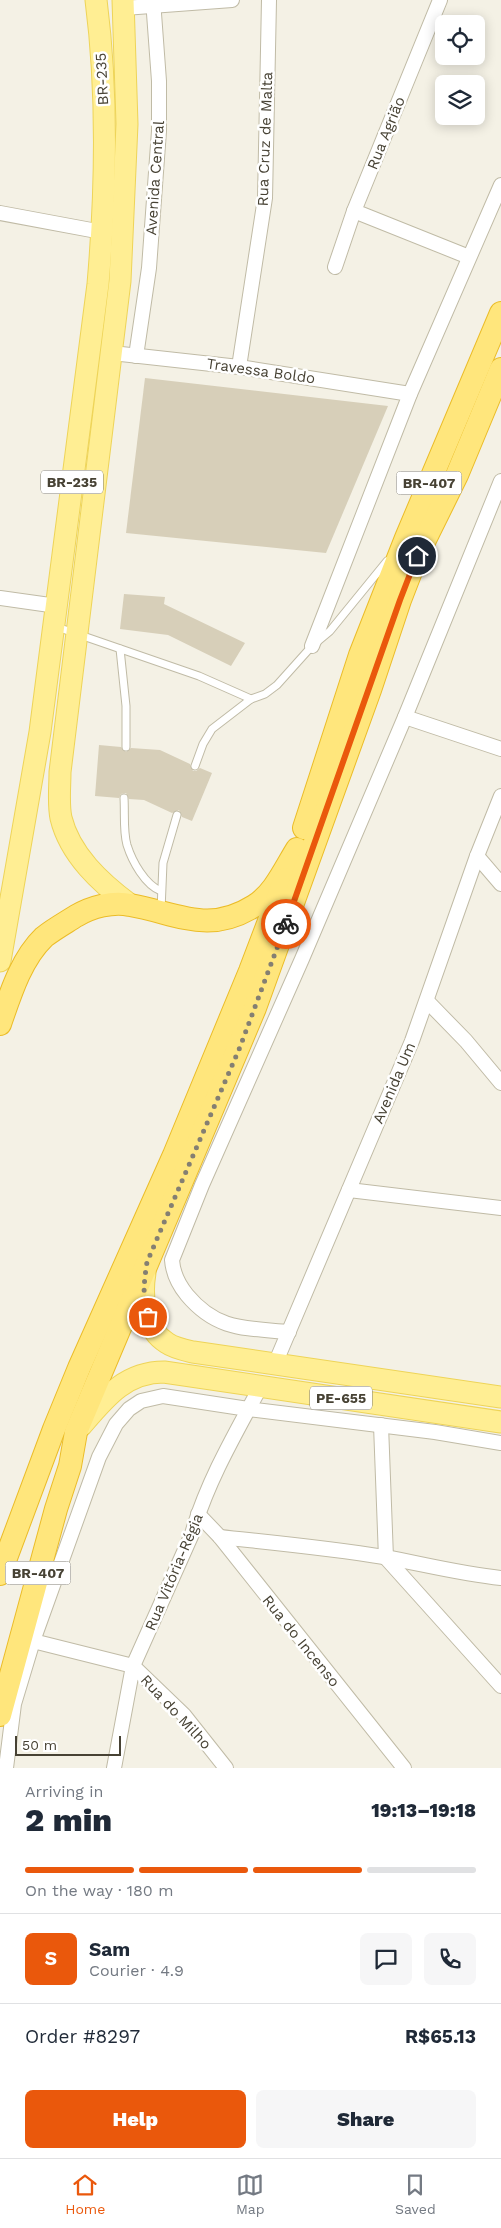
<!DOCTYPE html>
<meta charset="utf-8">
<style>
:root{--surface:#fff;--page:#f6f6f7;--text:#1f2937;--muted:#747a83;--line:#e0e1e3;--accent:#ea580c}
body{margin:0;font-family:"Work Sans",sans-serif;background:var(--page);color:var(--text);height:100vh;display:flex;flex-direction:column;font-size:19px;white-space:nowrap}
*{box-sizing:border-box;margin:0}
p{font-size:16px;color:var(--muted)}
.icon{flex:none;width:28px;height:28px;fill:none;stroke:currentColor;stroke-width:2;stroke-linecap:round;stroke-linejoin:round}
.map{position:relative;height:1768px;overflow:hidden}
.details{display:flex;flex-direction:column;background:var(--surface);flex:1}
.details>*{flex:none}
.fabs{position:absolute;left:435px;top:15px;display:grid;gap:10px}
.fabs a{display:grid;place-items:center;width:50px;height:50px;border-radius:8px;background:var(--surface);box-shadow:0 2px 12px #0003;font-size:25px}
.scale{position:absolute;left:15px;bottom:12px;width:106px;box-sizing:border-box;padding-left:5px;border:2px solid #474234;border-top:0;font-size:14px;line-height:18px;white-space:nowrap;color:#474234;-webkit-text-stroke:4px #fff;paint-order:stroke}
.pin{position:absolute;display:grid;place-items:center;width:42px;height:42px;color:#fff;margin:-21px;border:2px solid #fff;border-radius:50%;box-shadow:0 1px 5px #0007}
.courier{position:absolute;display:grid;place-items:center;width:50px;height:50px;margin:-25px;border:4px solid #ea580c;border-radius:50%;background:#fff;color:#222;box-shadow:0 1px 6px #0007}
.head em{font-style:normal;font-weight:800}
.head div{display:flex;flex-direction:column-reverse}
.head{display:flex;align-items:center;justify-content:space-between;height:85px;padding:0 25px}
h1{font-size:32px;font-weight:800;line-height:38px}
.bar{display:grid;grid-template-columns:repeat(4,1fr);gap:8px 5px;align-content:center;height:60px;padding:0 25px}
.bar i{height:6px;border-radius:4px;background:var(--line)}
.bar .on{background:var(--accent)}
.bar p{grid-column:span 4}
.line{display:flex;align-items:center;gap:12px;padding:0 25px;border-top:1px solid var(--line)}
.line div{flex:1}
.round{display:grid;place-items:center;flex:none;width:52px;height:52px;border-radius:8px;background:var(--page)}
.button{display:flex;gap:10px;margin-top:auto;padding:10px 25px}
.button a{flex:1;height:58px;border-radius:8px;background:var(--accent);color:#fff;font-size:20px;font-weight:800;line-height:58px;text-align:center}
.button a+a{background:var(--page);color:var(--text)}
.tab-bar{display:flex;justify-content:space-around;align-items:center;height:70px;border-top:1px solid var(--line);background:var(--surface);font-size:14px;color:var(--muted)}
.tab-bar a{display:grid;justify-items:center;gap:2px}
.tab-bar .on{color:var(--accent)}
.map>svg:first-child{display:block}
.building{fill:#d7cfb9}
.lines{fill:none;stroke-linecap:round;stroke-linejoin:round}
.service-casing{stroke:#c0bba6;stroke-width:9}
.minor-casing{stroke:#c0bba6;stroke-width:16}
.primary-casing{stroke:#eed458;stroke-width:23}
.trunk-casing{stroke:#ebbc28;stroke-width:24}
.service{stroke:#fff;stroke-width:7}
.minor{stroke:#fff;stroke-width:14}
.primary{stroke:#ffee93;stroke-width:21}
.trunk{stroke:#ffe67c;stroke-width:22}
.done{stroke:#847f72;stroke-width:5;stroke-dasharray:0 9}
.route{stroke:#ea580c;stroke-width:6}
.labels{text-anchor:middle;stroke-width:5;stroke-linejoin:round;paint-order:stroke}
.shield{fill:#fff;stroke:#7e7b71;stroke-width:1}
.shield-label{font-size:14px;font-weight:bold;fill:#474234}
.street-label{font-size:15px;fill:#474234;stroke:#fff}
</style>
<div class="map">
<svg width="501" height="1768" viewBox="0 0 501 1768">
<rect width="100%" height="100%" fill="#f4f1e5"/>
<g class="building">
<polygon points="145,378 388,406 326,553 126,533"/>
<polygon points="124,594 165,597 164,604 245,643 231,666 168,635 120,629"/>
<polygon points="99,745 121,747 126,752 131,748 160,750 190,764 193,771 196,771 200,768 212,773 192,821 182,817 179,810 172,813 144,800 129,799 126,793 121,794 119,798 95,796"/>
</g>
<g class="lines">
<g class="service-casing">
<g id="service">
<polyline points="57,627 199,676 251,699"/>
<polyline points="120,649 126,706 126,747"/>
<polyline points="195,766 203,744 212,729 251,699 265,694 277,685 312,646 330,631 387,561"/>
<path d="M 124,798 C 125,813 123,831 127,845 C 132,861 145,885 161,891"/>
<polyline points="161,910 163,863 177,815"/>
</g>
</g>
<g class="minor-casing">
<g id="minor">
<polyline points="124,8 232,0"/>
<polyline points="354,211 469,257"/>
<polyline points="0,213 102,232"/>
<polyline points="335,267 354,211 440,0"/>
<polyline points="112,353 239,367 410,394"/>
<polyline points="136,356 149,268 159,131 159,81 153,0"/>
<polyline points="239,367 265,198 269,0"/>
<polyline points="0,598 57,606"/>
<polyline points="312,646 410,394 501,185"/>
<polyline points="405,717 501,749"/>
<polyline points="477,856 501,884"/>
<polyline points="427,1001 466,1041 501,1083"/>
<polyline points="349,1190 501,1208"/>
<path d="M 289,1332 C 246,1328 217,1331 187,1295 C 178,1284 173,1274 172,1260 L 202,1185 L 302,959 L 405,717 L 501,481"/>
<polyline points="275,1364 412,1041 477,856 501,796"/>
<polyline points="381,1425 386,1558 501,1686"/>
<polyline points="198,1514 220,1537 404,1768"/>
<path d="M 220,1537 C 275,1543 329,1548 384,1557 C 423,1564 461,1574 501,1578"/>
<polyline points="33,1641 133,1666 184,1715 226,1768"/>
<polyline points="6,1768 14,1704 33,1641 99,1457 116,1424 129,1409 141,1401 163,1396 248,1409 435,1432 501,1443"/>
<path d="M 114,1768 L 133,1666 L 192,1534 C 207,1482 235,1434 261,1386"/>
</g>
</g>
<g class="primary-casing">
<g id="primary">
<path d="M 123,0 L 127,124 L 120,281 L 60,772 C 60,787 58,804 61,818 C 70,855 101,883 129,904"/>
<path d="M 0,961 L 40,732 L 98,284 C 106,191 108,93 96,0"/>
<path d="M 145,1273 C 141,1296 144,1329 167,1343 C 174,1348 184,1350 193,1352 L 501,1397"/>
<path d="M 81,1426 C 105,1398 125,1372 164,1372 L 501,1422"/>
</g>
</g>
<g class="trunk-casing">
<g id="trunk">
<polyline points="304,828 360,655 406,538 501,313"/>
<path d="M 0,1024 C 10,995 21,959 44,937 C 54,929 65,923 76,916 C 91,907 113,901 130,905 C 177,913 208,935 254,906 C 274,894 285,868 297,849"/>
<polyline points="0,1574 54,1429 79,1368 174,1155 250,971 285,879"/>
<polyline points="0,1715 56,1509 70,1466 76,1432 255,1008 370,690 400,600 417,556 457,475 501,369"/>
</g>
</g>
<use href="#service" class="service"/>
<use href="#minor" class="minor"/>
<use href="#primary" class="primary"/>
<use href="#trunk" class="trunk"/>
</g>
<g class="lines">
<path class="done" d="M 148,1317 C 142,1298 144,1282 147,1262 L 240,1047 L 286,924"/>
<polyline class="route" points="286,924 400,600 417,556"/>
</g>
<g class="labels">
<g class="shield">
<rect x="41" y="470.5" width="62" height="23" rx="4"/>
<rect x="396.5" y="471.5" width="65" height="23" rx="4"/>
<rect x="310" y="1386.5" width="62" height="23" rx="4"/>
<rect x="5.5" y="1561.5" width="65" height="23" rx="4"/>
</g>
<g class="shield-label">
<text x="72" y="487">BR-235</text>
<text x="429" y="488">BR-407</text>
<text x="341" y="1403">PE-655</text>
<text x="38" y="1578">BR-407</text>
</g>
<g class="street-label">
<text transform="translate(102 79) rotate(-93)" y="5">BR-235</text>
<text transform="translate(386 133) rotate(-68)" y="5">Rua Agrião</text>
<text transform="translate(265 139) rotate(-88)" y="5">Rua Cruz de Malta</text>
<text transform="translate(155 178) rotate(-86)" y="5">Avenida Central</text>
<text transform="translate(261 371) rotate(8)" y="5">Travessa Boldo</text>
<text transform="translate(394 1083) rotate(-67)" y="5">Avenida Um</text>
<text transform="translate(174 1572) rotate(-67)" y="5">Rua Vitória-Régia</text>
<text transform="translate(301 1641) rotate(51)" y="5">Rua do Incenso</text>
<text transform="translate(176 1712) rotate(47)" y="5">Rua do Milho</text>
</g>
</g>
</svg>
<div class="fabs">
<a><svg class="icon" aria-label="locate" viewBox="0 0 24 24"><circle cx="12" cy="12" r="6"/><path d="M12 2v4M12 18v4M2 12h4M18 12h4"/></svg></a>
<a><svg class="icon" aria-label="layers" viewBox="0 0 24 24"><path d="M12 4l9 5-9 5-9-5zM3 14l9 5 9-5"/></svg></a>
</div>
<div class="scale">50 m</div>
<div class="pin" style="left:148px;top:1317px;background:#ea580c"><svg class="icon" aria-label="bag" viewBox="0 0 24 24"><path d="M5 8h14l-1 12H6zM9 8a3 3 0 0 1 6 0"/></svg></div>
<div class="pin" style="left:417px;top:556px;background:#1f2937"><svg class="icon" aria-label="home" viewBox="0 0 24 24"><path d="M3 11l9-7 9 7M6 9v11h12V9"/></svg></div>
<div class="courier" style="left:286px;top:924px"><svg class="icon" aria-label="bike" viewBox="0 0 24 24"><circle cx="6" cy="16" r="4"/><circle cx="18" cy="16" r="4"/><path d="M6 16l4-8h5l3 8M10 8l3 8H6M13 5h3"/></svg></div>
</div>
<section class="details">
<div class="head"><div><h1>2 min</h1><p>Arriving in</p></div><em>19:13–19:18</em></div>
<div class="bar"><i class="on"></i><i class="on"></i><i class="on"></i><i></i><p>On the way · 180 m</p></div>
<div class="line" style="height:90px"><b class="round" style="background:var(--accent);color:#fff">S</b><div><b>Sam</b><p>Courier · 4.9</p></div><a class="round"><svg class="icon" aria-label="chat" viewBox="0 0 24 24"><path d="M4 5h16v11H9l-5 4z"/></svg></a><a class="round"><svg class="icon" aria-label="phone" viewBox="0 0 24 24"><path d="M5 4h4l2 5-3 2q2 4 5 5l2-3 5 2v4C11 20 4 13 5 4z"/></svg></a></div>
<div class="line" style="height:65px"><div>Order #8297</div><b>R$65.13</b></div>
<div class="button"><a>Help</a><a>Share</a></div>
</section>
<nav class="tab-bar">
<a class="on"><svg class="icon" aria-label="home" viewBox="0 0 24 24"><path d="M3 11l9-7 9 7M6 9v11h12V9"/></svg>Home</a>
<a><svg class="icon" aria-label="map" viewBox="0 0 24 24"><path d="M3 6l6-2 6 2 6-2v14l-6 2-6-2-6 2zM9 4v14M15 6v14"/></svg>Map</a>
<a><svg class="icon" aria-label="saved" viewBox="0 0 24 24"><path d="M7 4h10v16l-5-4-5 4z"/></svg>Saved</a>
</nav>
